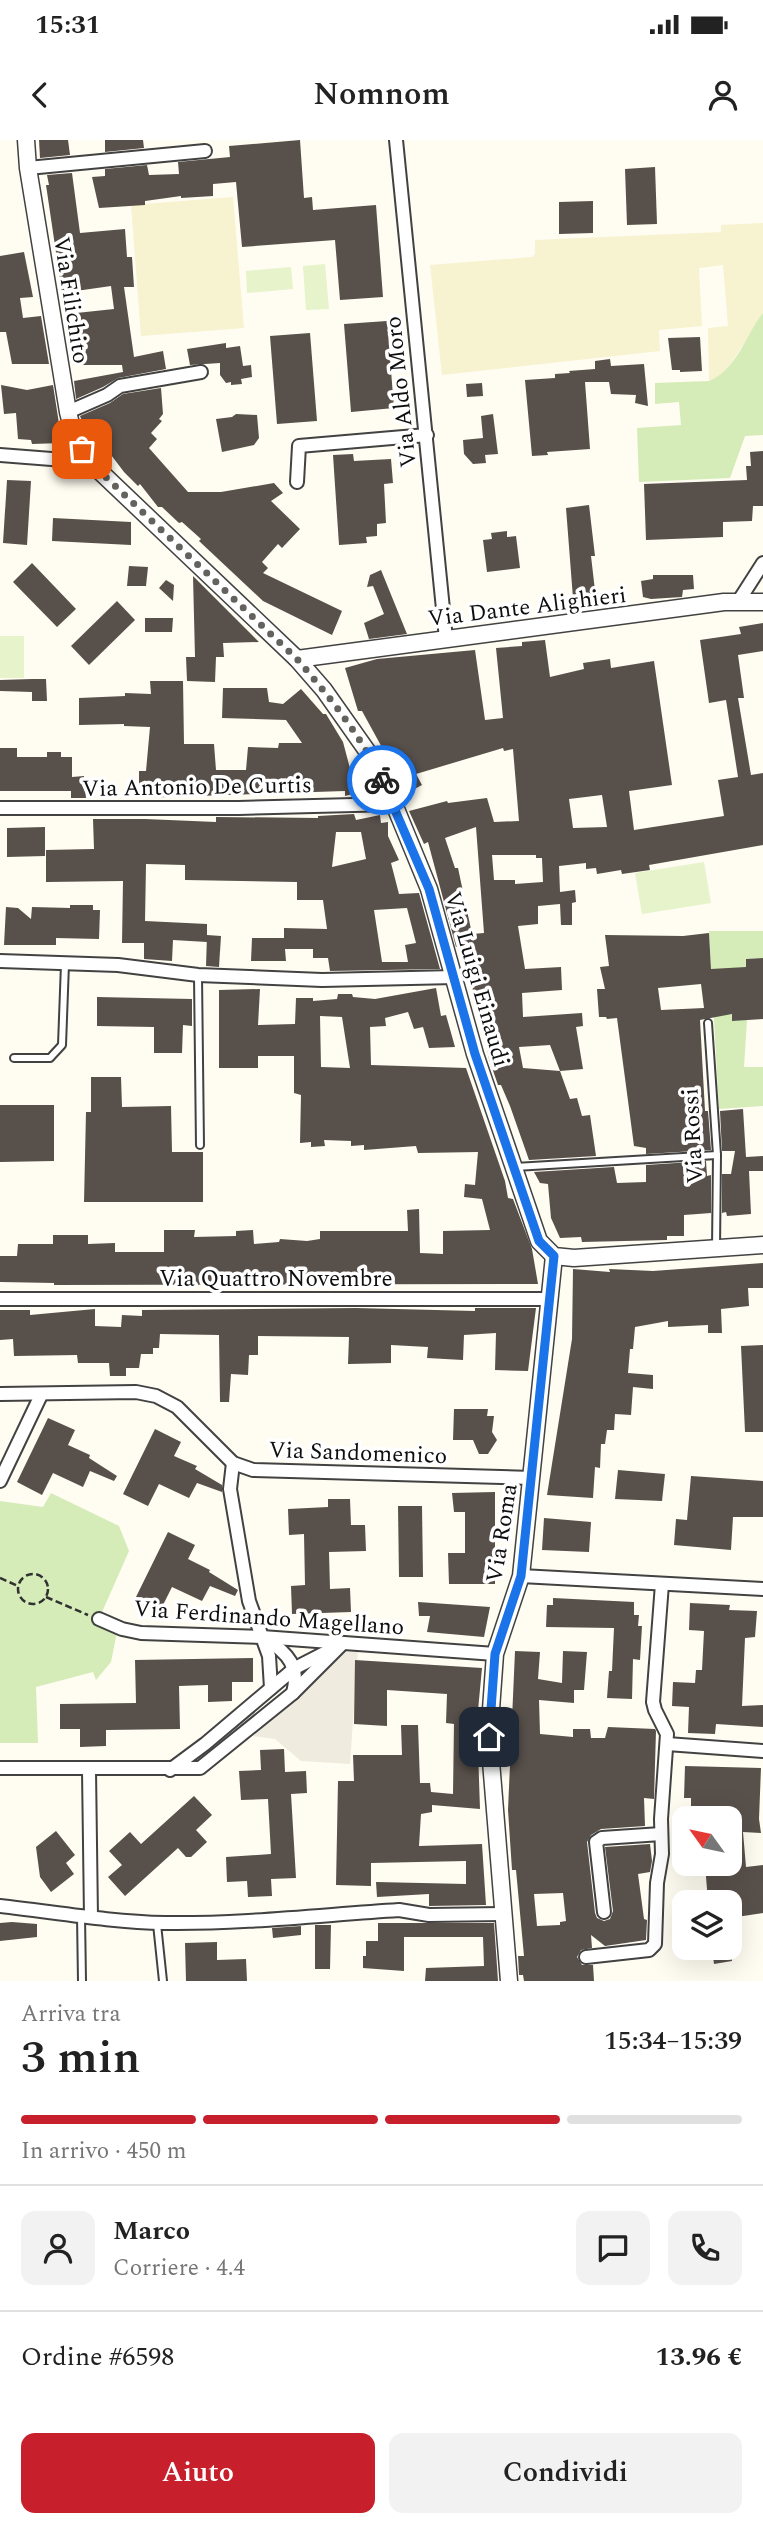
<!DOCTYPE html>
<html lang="it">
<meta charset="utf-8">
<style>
:root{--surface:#fff;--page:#f2f2f2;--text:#222;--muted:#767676;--line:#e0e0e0;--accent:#c71f2c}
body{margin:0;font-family:Spectral,serif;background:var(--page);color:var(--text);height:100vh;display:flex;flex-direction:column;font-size:26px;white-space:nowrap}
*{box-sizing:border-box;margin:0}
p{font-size:23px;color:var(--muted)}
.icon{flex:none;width:38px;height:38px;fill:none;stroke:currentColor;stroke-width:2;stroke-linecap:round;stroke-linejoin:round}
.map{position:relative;height:1841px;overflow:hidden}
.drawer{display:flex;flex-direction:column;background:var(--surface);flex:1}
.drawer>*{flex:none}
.needle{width:46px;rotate:303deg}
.fabs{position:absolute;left:672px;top:1666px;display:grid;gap:14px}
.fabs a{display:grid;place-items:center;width:70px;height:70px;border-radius:14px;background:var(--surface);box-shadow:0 7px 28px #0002;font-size:35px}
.pin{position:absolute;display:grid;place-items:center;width:60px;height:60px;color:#fff;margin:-30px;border-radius:14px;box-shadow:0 4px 10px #0006}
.courier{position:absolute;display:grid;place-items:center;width:70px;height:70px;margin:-35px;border:5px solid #1a73e8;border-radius:50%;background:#fff;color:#222;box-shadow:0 2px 9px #0007}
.overview em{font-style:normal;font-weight:600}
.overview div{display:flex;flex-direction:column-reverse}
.overview{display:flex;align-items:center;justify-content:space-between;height:119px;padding:0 21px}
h1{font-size:46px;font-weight:600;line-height:52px}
.bar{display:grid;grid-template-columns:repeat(4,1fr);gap:10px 7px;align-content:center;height:84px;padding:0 21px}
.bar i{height:9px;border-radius:5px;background:var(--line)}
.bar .on{background:var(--accent)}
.bar p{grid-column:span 4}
.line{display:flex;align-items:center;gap:18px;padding:0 21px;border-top:2px solid var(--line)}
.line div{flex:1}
.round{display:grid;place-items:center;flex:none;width:74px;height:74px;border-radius:14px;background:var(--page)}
.primary-button{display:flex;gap:14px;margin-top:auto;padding:14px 21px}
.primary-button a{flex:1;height:80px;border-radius:14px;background:var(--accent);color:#fff;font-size:28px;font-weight:600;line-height:80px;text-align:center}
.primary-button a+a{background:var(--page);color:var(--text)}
.status{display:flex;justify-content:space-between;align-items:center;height:49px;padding:0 35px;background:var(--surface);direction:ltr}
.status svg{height:19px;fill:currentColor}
header{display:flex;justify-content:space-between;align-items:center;height:91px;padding:0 21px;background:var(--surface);font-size:32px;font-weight:600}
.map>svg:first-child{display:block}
.farmland{fill:#f7f2d0}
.green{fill:#d5ecb8}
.pitch{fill:#e6f3cb}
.plaza{fill:#f0ebdf}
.building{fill:#58504b;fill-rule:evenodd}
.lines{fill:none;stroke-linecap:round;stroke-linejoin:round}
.service-casing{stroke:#424242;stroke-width:10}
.minor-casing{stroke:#424242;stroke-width:16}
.tertiary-casing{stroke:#424242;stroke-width:19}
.path{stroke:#313131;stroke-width:2.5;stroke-dasharray:7 3.5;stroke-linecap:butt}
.service{stroke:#fff;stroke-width:6}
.minor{stroke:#fff;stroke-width:12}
.tertiary{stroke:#fff;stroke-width:16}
.done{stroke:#63625e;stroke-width:7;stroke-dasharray:0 12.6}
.route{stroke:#1a73e8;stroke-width:9}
.labels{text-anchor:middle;stroke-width:7;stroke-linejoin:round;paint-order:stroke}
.street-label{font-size:23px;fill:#0f0f0f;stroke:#fff}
</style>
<div class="status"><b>15:31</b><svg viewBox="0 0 49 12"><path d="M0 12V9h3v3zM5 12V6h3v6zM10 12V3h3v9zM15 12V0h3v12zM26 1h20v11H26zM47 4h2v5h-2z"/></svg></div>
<header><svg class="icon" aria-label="back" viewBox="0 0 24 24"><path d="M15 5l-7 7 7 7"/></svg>Nomnom<svg class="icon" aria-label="person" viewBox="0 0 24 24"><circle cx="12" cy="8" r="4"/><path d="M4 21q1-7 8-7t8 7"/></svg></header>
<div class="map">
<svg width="763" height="1841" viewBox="0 0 763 1841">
<rect width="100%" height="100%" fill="#fffcf1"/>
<g class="farmland">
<polygon points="233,57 244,188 141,196 131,65"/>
<polygon points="763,83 763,173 730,225 718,238 709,241 708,188 728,186 723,125 699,128 702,186 659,190 660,211 442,235 430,125 532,117 535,114 535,100 721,92 721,85"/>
</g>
<g class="green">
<path d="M 763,173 L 763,295 L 745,296 L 730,338 L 639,342 L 637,288 L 681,285 L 679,262 L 655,264 L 655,243 L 709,241 C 736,231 746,194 763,173 Z"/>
<polygon points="709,791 763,791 763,818 746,819 746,827 731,854 732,880 747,880 744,927 763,927 763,966 719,969"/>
<polygon points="51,1353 119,1386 129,1411 99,1479 118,1487 111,1522 96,1540 93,1532 36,1547 38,1603 0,1603 0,1361 43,1367"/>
</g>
<g class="pitch">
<polygon points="325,124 329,169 306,170 303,126"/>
<polygon points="291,127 293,149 247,153 246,131"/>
<rect x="0" y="496" width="24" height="42"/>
<polygon points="704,722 711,763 642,774 635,733"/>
</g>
<polygon class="plaza" points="347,1508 358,1509 350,1624 301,1621 275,1599 253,1596 324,1533"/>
<g class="building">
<polygon points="39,0 68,0 70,15 40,18"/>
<polygon points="105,0 143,0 144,8 105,12"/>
<polygon points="300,0 304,58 312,57 313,70 376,65 383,157 340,160 335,100 242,107 236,42 213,44 213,56 181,58 181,56 145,61 145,65 99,68 92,37 105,36 105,29 147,25 149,35 179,34 178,22 230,17 229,6"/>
<polygon points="655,27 657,84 627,85 625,29"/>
<polygon points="72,33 80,93 125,89 127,117 132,117 134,147 124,147 134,217 163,211 166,229 118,238 103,247 76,259 74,241 123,232 122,225 73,225 70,205 73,205 67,174 114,169 111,146 62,153 46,45 49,45 47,35"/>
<polygon points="593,61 593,93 559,94 559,62"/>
<polygon points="24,112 33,157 20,158 23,178 41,176 49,224 12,224 6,192 0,192 0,116"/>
<polygon points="387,181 394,268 351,272 344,184"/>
<polygon points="310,193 317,281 277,284 270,196"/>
<polygon points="700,197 702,231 680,232 680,230 672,230 668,198"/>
<polygon points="226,203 226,208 240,206 243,226 251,225 252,237 241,239 242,244 231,245 231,242 226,243 220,235 220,223 190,225 187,209"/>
<polygon points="610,219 611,226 644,224 648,266 635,263 636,255 611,254 609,242 585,242 590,309 547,312 548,315 532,316 525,240 555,238 555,234 570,233 569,231 595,229 595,221"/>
<polygon points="482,243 483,256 467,257 466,244"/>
<polygon points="1,245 27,250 53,245 62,303 32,304 31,300 18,299 16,273 4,274"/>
<polygon points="161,248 163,274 159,279 162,281 151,293 157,299 149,308 188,352 221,352 274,343 283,353 271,361 300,389 282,408 278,404 262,422 268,428 263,433 342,471 332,495 263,461 199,401 201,399 182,382 179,383 162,367 158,367 140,344 138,346 124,332 99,299 91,303 80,276 110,263 123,254"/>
<polygon points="236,274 257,275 259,298 254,305 222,312 216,279 232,277"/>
<polygon points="493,274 498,314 485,315 486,323 473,324 464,314 463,300 483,298 481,276"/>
<polygon points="763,311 763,366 753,366 752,381 723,382 723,397 646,400 644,344 747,340 746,326 751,326 750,312"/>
<polygon points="353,314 354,321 391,319 393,343 384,344 386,383 377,384 377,396 366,397 367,403 339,405 333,315"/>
<polygon points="7,340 31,341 27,405 3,403"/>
<polygon points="589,365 595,416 591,416 597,468 574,471 566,368"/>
<polygon points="53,378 131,382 131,405 52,401"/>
<polygon points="507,391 507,397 516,396 520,428 487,432 483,400 492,399 491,393"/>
<polygon points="32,423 76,469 57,487 13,442"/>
<polygon points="129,426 148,427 146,446 127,446"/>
<polygon points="381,430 407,494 369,499 364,483 384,474 373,446 367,447 370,435"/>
<polygon points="653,435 693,435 694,449 683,450 682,457 651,459 643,457 641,441 653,439"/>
<polygon points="193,436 259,502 223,503 224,517 216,517 215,542 187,541 186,517 195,517"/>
<polygon points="166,440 174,445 173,461 159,448"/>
<polygon points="117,461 135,480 89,525 71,506"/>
<polygon points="145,478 173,478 172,492 145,492"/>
<path d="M 763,483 L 763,511 L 738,515 L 744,558 L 738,558 L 751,635 L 763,633 L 763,705 L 649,725 L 650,730 L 622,734 L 621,730 L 597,734 L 596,728 L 586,729 L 586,723 L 559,726 L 560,752 L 575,750 L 576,762 L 572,763 L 572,785 L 561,785 L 560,764 L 538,766 L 538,784 L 518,786 L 525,829 L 561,827 L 562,850 L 522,853 L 523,877 L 582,873 L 583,886 L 576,887 L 583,929 L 560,931 L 570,959 L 577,958 L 582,976 L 590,975 L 596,1016 L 529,1020 L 510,966 L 501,945 L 498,945 L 489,919 L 484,894 L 482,865 L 474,865 L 469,803 L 456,807 L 428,702 L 424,704 L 409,671 L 447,661 L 448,663 L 487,658 L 494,682 L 519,681 L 513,609 L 504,611 L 503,608 L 416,634 L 422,645 L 407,653 L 362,571 L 358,571 L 345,528 L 377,519 L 475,510 L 485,580 L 503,578 L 496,508 L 522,506 L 522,502 L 545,500 L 550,537 L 584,529 L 583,523 L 610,519 L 611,528 L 654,521 L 672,645 L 629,651 L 634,690 L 724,676 L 718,640 L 738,637 L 726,560 L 709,563 L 700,500 L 741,494 L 739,487 ZM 602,655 L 607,687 L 573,688 L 569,659 ZM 476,687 L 484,793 L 472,794 L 458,728 L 455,728 L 445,698 ZM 492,715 L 536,715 L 536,718 L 542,718 L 543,742 L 515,744 L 515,740 L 494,740 ZM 550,905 L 560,931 L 523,928 L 519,907 Z"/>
<polygon points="32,539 46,539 47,561 32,561 32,552 0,551 0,540"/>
<polygon points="150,541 183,541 184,604 214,604 216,630 246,630 248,607 278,608 279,603 302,603 286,580 222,578 223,548 267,548 269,562 283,564 301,549 323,574 326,574 343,602 351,632 363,630 364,651 345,656 345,651 139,658 139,631 146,631 150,587 124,586 124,584 79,585 79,558 125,556 125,553 151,554"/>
<polygon points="0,608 17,608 17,617 47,617 47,612 61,612 61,617 72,617 72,637 84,636 86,658 71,658 71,651 0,651"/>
<path d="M 354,674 L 356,680 L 380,675 L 381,683 L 388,682 L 388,696 L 399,720 L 391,723 L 399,754 L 419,753 L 440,829 L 330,831 L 328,818 L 313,818 L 313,809 L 285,809 L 286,821 L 251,821 L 252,798 L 284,798 L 284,788 L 327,789 L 323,760 L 297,760 L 297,742 L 185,740 L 185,725 L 146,724 L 145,781 L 207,784 L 207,802 L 173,800 L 172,821 L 144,819 L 144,803 L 122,803 L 123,741 L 46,742 L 46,710 L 94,709 L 93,679 L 145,679 L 216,682 L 216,677 L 318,678 L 318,676 ZM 336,692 L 361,692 L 366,719 L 332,727 ZM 407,768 L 416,803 L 405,805 L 408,822 L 382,822 L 374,770 Z"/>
<polygon points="45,687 45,716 7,717 7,688"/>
<polygon points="70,765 93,765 93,770 100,770 99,799 56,798 56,805 4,805 6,767 18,768 31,779 32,767 70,768"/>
<path d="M 709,793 L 711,829 L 746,827 L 746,819 L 763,818 L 763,879 L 732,881 L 732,874 L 700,880 L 705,971 L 708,971 L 711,1010 L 646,1014 L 646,1008 L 634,1006 L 617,878 L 607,879 L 606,877 L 599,877 L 597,849 L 605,849 L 600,827 L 609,826 L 605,795 L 683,796 ZM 701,844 L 704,868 L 661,870 L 658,848 Z"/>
<polygon points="207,795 221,796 219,827 206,826"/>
<path d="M 436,848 L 441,876 L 446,875 L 455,907 L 429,908 L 423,887 L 414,889 L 408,872 L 385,878 L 386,886 L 370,887 L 371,925 L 466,928 L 505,1041 L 508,1058 L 513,1059 L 532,1109 L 538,1144 L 54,1145 L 54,1143 L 0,1142 L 0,1116 L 17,1116 L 18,1104 L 53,1104 L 53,1095 L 88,1095 L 88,1104 L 115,1103 L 115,1112 L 164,1112 L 164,1090 L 195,1090 L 194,1097 L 236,1096 L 236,1091 L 253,1090 L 254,1104 L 279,1102 L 280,1099 L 307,1101 L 320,1099 L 320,1091 L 408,1091 L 407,1070 L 419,1069 L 420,1113 L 443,1114 L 443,1091 L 490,1090 L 482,1059 L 464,1057 L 465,1044 L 475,1045 L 478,1012 L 418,1013 L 416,1006 L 364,1010 L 364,1005 L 351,1006 L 351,1001 L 324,1000 L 325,1006 L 311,1007 L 311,1002 L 300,1003 L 301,955 L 294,953 L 294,916 L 258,916 L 258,928 L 219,928 L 219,850 L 260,849 L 258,885 L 295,884 L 296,858 L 313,858 L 313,861 L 337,859 L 338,854 L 352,854 L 353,857 L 375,859 ZM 320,876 L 342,877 L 350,928 L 321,927 Z"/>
<polygon points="97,857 192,859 192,886 183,885 182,913 154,913 154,887 97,886"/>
<polygon points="91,937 121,937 122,967 171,966 172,1012 203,1012 203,1062 84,1062 86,972 91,972"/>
<polygon points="0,965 54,965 54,1021 0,1022"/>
<polygon points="743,969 746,1017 763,1016 763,1031 749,1031 751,1074 727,1076 726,1072 722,1073 722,1034 731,1034 735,1011 722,1011 720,971"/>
<polygon points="706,1021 707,1036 711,1035 711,1073 684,1075 684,1096 667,1096 667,1100 582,1102 581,1097 560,1098 551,1078 548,1044 540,1043 534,1032 614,1027 617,1043 646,1042 646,1025"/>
<polygon points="763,1123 763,1148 748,1148 749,1166 721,1169 722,1193 708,1193 708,1185 668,1187 668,1181 635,1187 633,1209 630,1209 628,1233 653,1235 653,1249 633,1247 631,1275 615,1274 614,1290 607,1290 605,1304 601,1304 600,1328 595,1327 593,1358 547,1355 572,1199 573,1129 610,1132 609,1129 653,1131"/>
<polygon points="356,1168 475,1171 475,1168 536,1168 528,1231 495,1230 496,1193 464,1195 463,1220 427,1218 428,1207 391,1205 391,1223 348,1224 349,1197 258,1196 258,1215 249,1215 248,1235 231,1234 229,1262 220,1262 219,1195 160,1194 159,1208 153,1208 153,1214 141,1214 139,1228 126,1228 126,1236 110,1236 109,1223 78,1223 77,1215 14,1216 13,1199 0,1200 0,1170 30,1170 30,1175 95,1169 95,1186 121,1187 122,1175 142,1176 142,1170"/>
<polygon points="763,1205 763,1292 745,1292 741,1206"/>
<polygon points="454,1269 488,1269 487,1276 494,1276 492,1292 497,1300 488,1314 479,1314 473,1300 453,1300"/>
<polygon points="48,1278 75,1290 68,1305 90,1315 89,1318 117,1336 114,1341 90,1331 83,1347 53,1333 42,1355 17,1342"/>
<polygon points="155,1289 181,1302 174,1316 197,1326 195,1329 222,1345 222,1352 197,1343 189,1358 159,1344 148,1366 123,1354"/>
<polygon points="618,1330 665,1334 662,1361 615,1359"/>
<polygon points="691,1336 763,1341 763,1377 733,1377 731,1410 674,1405 676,1379 687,1380"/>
<polygon points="495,1352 495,1444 449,1444 448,1413 465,1413 465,1372 454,1372 452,1353"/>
<polygon points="328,1359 350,1359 351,1385 365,1385 366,1411 329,1412 330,1449 350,1448 351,1472 292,1474 291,1446 305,1445 304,1394 289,1395 288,1369 328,1367"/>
<polygon points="398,1366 422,1366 423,1437 399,1437"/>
<polygon points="544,1378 591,1382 589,1412 542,1410"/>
<polygon points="168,1392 195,1405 188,1419 210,1430 209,1432 238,1450 235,1456 210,1446 202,1461 172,1447 161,1469 136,1457"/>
<polygon points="553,1458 634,1462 634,1475 639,1475 638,1486 642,1486 640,1520 633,1519 632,1559 607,1558 609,1531 612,1531 614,1488 546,1487 547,1465 553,1465"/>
<polygon points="418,1462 490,1467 484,1497 427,1492 430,1476 419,1476"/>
<polygon points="690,1463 730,1465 729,1470 757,1471 755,1497 745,1498 742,1566 763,1565 763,1587 716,1584 715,1594 688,1593 689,1567 672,1566 673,1542 695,1543 696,1530 702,1530 704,1491 689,1490"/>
<path d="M 515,1511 L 540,1512 L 538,1539 L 562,1543 L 563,1511 L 587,1512 L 584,1550 L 574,1550 L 574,1563 L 539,1560 L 540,1594 L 573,1597 L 573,1589 L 590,1589 L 591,1598 L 605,1598 L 608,1587 L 655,1589 L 656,1591 L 654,1659 L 644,1658 L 645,1686 L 601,1689 L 591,1695 L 587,1702 L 595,1773 L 597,1778 L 604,1781 L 610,1779 L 613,1771 L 605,1707 L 650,1704 L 652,1721 L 650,1732 L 638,1734 L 644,1779 L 647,1780 L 646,1800 L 605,1806 L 591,1795 L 592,1808 L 581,1810 L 577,1817 L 582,1825 L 593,1825 L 594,1841 L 524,1841 L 523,1835 L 519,1835 L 518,1816 L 524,1816 L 516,1730 L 512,1730 L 508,1670 ZM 563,1753 L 566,1781 L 560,1782 L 560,1785 L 537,1786 L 534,1754 Z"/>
<polygon points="253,1518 253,1542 232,1542 232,1561 208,1562 208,1545 179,1546 180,1589 106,1590 106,1606 80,1607 80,1589 60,1589 60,1564 136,1563 135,1520"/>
<polygon points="355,1520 482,1528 477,1581 480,1669 432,1665 432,1672 421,1674 419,1706 482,1704 486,1765 429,1766 429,1754 377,1757 376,1742 466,1744 466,1721 371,1723 371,1746 336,1745 338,1641 354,1641 353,1615 402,1615 401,1585 418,1585 420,1643 430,1643 431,1652 453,1654 454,1584 446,1583 447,1554 387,1550 387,1586 354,1584"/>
<polygon points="284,1609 285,1632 306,1631 307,1653 291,1654 296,1738 271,1739 272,1756 248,1757 247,1741 227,1742 226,1717 271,1714 268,1659 241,1660 239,1631 261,1630 260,1610"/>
<polygon points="685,1626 761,1628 759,1679 761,1693 743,1692 746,1727 763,1725 763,1773 730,1778 730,1762 708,1762 705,1724 735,1724 730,1678 691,1678 691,1658 684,1658"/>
<polygon points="194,1656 212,1675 196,1690 207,1702 191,1717 186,1717 178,1708 125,1756 108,1737 122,1725 109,1711 130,1692 141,1704"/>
<polygon points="56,1691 75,1715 66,1723 74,1734 51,1752 40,1737 36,1707"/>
<polygon points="12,1782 37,1784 37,1797 0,1801 0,1783"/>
<polygon points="378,1783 494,1783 498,1841 425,1841 426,1828 484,1826 483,1797 404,1797 404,1831 363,1828 363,1816 366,1816 366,1801 378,1801"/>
<polygon points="315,1785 331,1785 330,1829 315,1829"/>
<polygon points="301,1786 301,1795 273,1798 272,1788"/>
<polygon points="217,1802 217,1820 246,1819 247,1841 186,1841 185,1803"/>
<polygon points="712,1808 731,1808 732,1821 714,1824"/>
</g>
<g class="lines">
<g class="service-casing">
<g id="service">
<polyline points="198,836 200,1005"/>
<polyline points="708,883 717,1015 716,1108"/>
<polyline points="14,918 50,918 62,905 65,824"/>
<polyline points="515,1027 717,1015"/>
<polyline points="81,1776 82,1841"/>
<polyline points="157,1784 163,1841"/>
</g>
</g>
<g class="minor-casing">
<g id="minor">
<polyline points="396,0 446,499"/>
<polyline points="28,28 205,11"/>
<polyline points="68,272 107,255 120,246 201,232"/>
<polyline points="0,315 90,322"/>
<polyline points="297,342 299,306 427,295"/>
<polyline points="738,462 763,423"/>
<polyline points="0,668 239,668 394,664"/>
<polyline points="0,821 118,825 198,835 322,840 455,837"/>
<polyline points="0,1159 551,1159"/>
<polyline points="0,1254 136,1252 156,1256 177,1267 233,1323 253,1330 532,1338"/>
<polyline points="233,1323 230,1349 249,1461 269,1516 271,1548"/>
<polyline points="0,1341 41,1255"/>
<polyline points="521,1436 763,1449"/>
<polyline points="99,1479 122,1489 141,1493 262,1497 495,1514"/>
<path d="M 266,1499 C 288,1513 300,1527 293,1553"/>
<polyline points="667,1604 763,1611"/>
<polyline points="0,1628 200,1628 293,1553 343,1503"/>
<polyline points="89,1630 91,1777"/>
<polyline points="170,1630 205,1604 295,1528 334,1508"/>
<path d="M 0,1766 C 54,1772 110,1782 165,1783 C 243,1784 321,1775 399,1770 L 429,1775 L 503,1774"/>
<polyline points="604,1772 596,1702 602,1698 661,1694"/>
<polyline points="586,1817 649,1810 655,1804 657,1743 662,1714 661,1679 667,1594 655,1570 653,1562 662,1444"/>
</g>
</g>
<g class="tertiary-casing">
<g id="tertiary">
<polyline points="26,0 28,28 68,272 74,296 90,322 297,519 324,550 372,618 394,664 429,749 475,914 539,1101 554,1116 574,1118 763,1105"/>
<polyline points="297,519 724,462 763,462"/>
<polyline points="509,1841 489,1597 495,1514 521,1436 554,1116"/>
</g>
</g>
<g class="path">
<circle cx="33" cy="1449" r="15"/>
<polyline points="0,1438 18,1446"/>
<polyline points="46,1457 88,1475"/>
</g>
<use href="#service" class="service"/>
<use href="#minor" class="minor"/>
<use href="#tertiary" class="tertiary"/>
</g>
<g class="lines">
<path class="done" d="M 82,309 L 90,322 L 297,519 C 329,556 361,596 382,640"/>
<polyline class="route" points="382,640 429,749 475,914 539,1101 554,1116 521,1436 495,1514 489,1597"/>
</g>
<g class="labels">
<g class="street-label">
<text transform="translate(72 160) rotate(81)" y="8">Via Filichito</text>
<text transform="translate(400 252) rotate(-96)" y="8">Via Aldo Moro</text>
<text transform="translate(527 466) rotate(-7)" y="8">Via Dante Alighieri</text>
<text transform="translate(197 646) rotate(-1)" y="8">Via Antonio De Curtis</text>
<text transform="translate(478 839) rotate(74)" y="8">Via Luigi Einaudi</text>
<text transform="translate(692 996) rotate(-93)" y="8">Via Rossi</text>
<text x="276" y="1146">Via Quattro Novembre</text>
<text transform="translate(358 1312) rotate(2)" y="8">Via Sandomenico</text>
<text transform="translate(501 1393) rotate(-81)" y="8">Via Roma</text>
<text transform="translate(269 1477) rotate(4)" y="8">Via Ferdinando Magellano</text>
</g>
</g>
</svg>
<div class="fabs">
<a><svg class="needle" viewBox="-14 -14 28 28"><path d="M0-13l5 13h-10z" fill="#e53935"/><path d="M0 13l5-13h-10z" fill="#767676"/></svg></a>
<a><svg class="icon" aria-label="layers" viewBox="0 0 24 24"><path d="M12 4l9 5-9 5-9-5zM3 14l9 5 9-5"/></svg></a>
</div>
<div class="pin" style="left:82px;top:309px;background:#ea580c"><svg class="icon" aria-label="bag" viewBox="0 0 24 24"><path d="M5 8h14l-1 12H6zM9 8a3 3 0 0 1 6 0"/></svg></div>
<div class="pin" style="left:489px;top:1597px;background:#1f2937"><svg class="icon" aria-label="home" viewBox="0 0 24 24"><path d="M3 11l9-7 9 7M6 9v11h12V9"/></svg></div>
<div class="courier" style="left:382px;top:640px"><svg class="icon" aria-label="bike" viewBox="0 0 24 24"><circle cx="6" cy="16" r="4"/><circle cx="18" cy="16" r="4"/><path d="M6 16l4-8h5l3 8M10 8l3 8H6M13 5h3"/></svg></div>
</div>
<section class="drawer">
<div class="overview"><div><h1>3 min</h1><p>Arriva tra</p></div><em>15:34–15:39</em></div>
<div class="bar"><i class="on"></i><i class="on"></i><i class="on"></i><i></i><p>In arrivo · 450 m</p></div>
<div class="line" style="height:126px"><a class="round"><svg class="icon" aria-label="person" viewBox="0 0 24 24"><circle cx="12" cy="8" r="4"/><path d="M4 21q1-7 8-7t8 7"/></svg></a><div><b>Marco</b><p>Corriere · 4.4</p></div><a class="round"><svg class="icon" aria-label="chat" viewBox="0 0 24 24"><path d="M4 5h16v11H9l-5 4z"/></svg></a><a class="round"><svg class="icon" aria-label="phone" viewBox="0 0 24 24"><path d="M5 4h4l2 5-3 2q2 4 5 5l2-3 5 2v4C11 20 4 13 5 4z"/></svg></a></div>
<div class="line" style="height:91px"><div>Ordine #6598</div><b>13.96 €</b></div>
<div class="primary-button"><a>Aiuto</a><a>Condividi</a></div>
</section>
